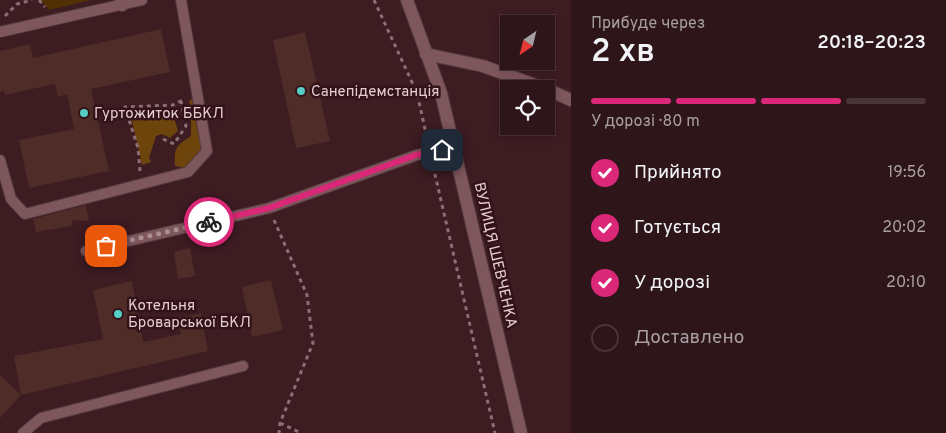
<!DOCTYPE html>
<html lang="uk">
<meta charset="utf-8">
<style>
:root{--surface:#2e151a;--page:#361e23;--text:#f1f3f6;--muted:#a79fa2;--line:#493439;--accent:#db2777}
body{margin:0;font-family:Overpass,sans-serif;background:var(--page);color:var(--text);height:100vh;display:flex;flex-direction:column;font-size:19px;white-space:nowrap}
*{box-sizing:border-box;margin:0}
p{font-size:16px;color:var(--muted)}
.icon{flex:none;width:28px;height:28px;fill:none;stroke:currentColor;stroke-width:2;stroke-linecap:round;stroke-linejoin:round}
.map{position:relative;flex:1;overflow:hidden}
.sheet{display:flex;flex-direction:column;background:var(--surface);width:375px}
.sheet>*{flex:none}
.needle{width:32px;rotate:215deg}
.fabs{position:absolute;left:500px;top:15px;display:grid;gap:10px}
.fabs a{display:grid;place-items:center;width:55px;height:55px;border-radius:0px;background:var(--surface);box-shadow:0 2px 8px #0003,0 0 0 1px var(--line);font-size:25px}
.pin{position:absolute;display:grid;place-items:center;width:42px;height:42px;color:#fff;margin:-21px;border-radius:10px;box-shadow:0 2px 8px #0006}
.courier{position:absolute;display:grid;place-items:center;width:50px;height:50px;margin:-25px;border:4px solid #db2777;border-radius:50%;background:#fff;color:#222;box-shadow:0 1px 6px #0007}
.head em{font-style:normal;font-weight:600}
.head div{display:flex;flex-direction:column-reverse}
.head{display:flex;align-items:center;justify-content:space-between;height:85px;padding:0 20px}
h1{font-size:32px;font-weight:600;line-height:38px}
.bar{display:grid;grid-template-columns:repeat(4,1fr);gap:8px 5px;align-content:center;height:60px;padding:0 20px}
.bar i{height:6px;border-radius:4px;background:var(--line)}
.bar .on{background:var(--accent)}
.bar p{grid-column:span 4}
ol{padding:0 20px;list-style:none}
li{display:flex;align-items:center;gap:15px;height:55px}
li p{margin-inline-start:auto}
li .icon{padding:5px;border-radius:50%;background:var(--accent);color:#fff;stroke-width:4}
li:last-child{color:var(--muted)}
li i{width:28px;height:28px;border:2px solid var(--line);border-radius:50%}
main{display:flex;flex:1;min-height:0}
.map>svg:first-child{display:block}
.green{fill:#513103}
.forest{fill:#6d450c}
.building{fill:#4f2c27}
.lines{fill:none;stroke-linecap:round;stroke-linejoin:round}
.lane-casing{stroke:#55393f;stroke-width:12}
.street-casing{stroke:#55393f;stroke-width:14}
.secondary-casing{stroke:#55393f;stroke-width:14}
.path{stroke:#8c6f74;stroke-width:3;stroke-dasharray:4 4;stroke-linecap:butt}
.lane{stroke:#7e575d;stroke-width:10}
.street{stroke:#7e575d;stroke-width:12}
.secondary{stroke:#7e575d;stroke-width:12}
.done{stroke:#aa8f93;stroke-width:5;stroke-dasharray:0 9}
.route{stroke:#db2777;stroke-width:6}
.poi-dot{fill:#55cec6;stroke:#331319;stroke-width:2}
.labels{text-anchor:middle;stroke-width:5;stroke-linejoin:round;paint-order:stroke}
.poi-label{font-size:15px;fill:#e4cdd0;stroke:#331319;text-anchor:start}
.street-label{font-size:15px;fill:#e4cdd0;stroke:#331319}
</style>
<main>
<div class="map">
<svg width="571" height="433" viewBox="0 0 571 433">
<rect width="100%" height="100%" fill="#3d1c22"/>
<polygon class="green" points="41,0 91,0 49,10"/>
<g class="forest">
<path d="M 194,97 L 202,149 L 186,168 L 175,166 C 174,147 176,146 191,136 L 191,111 L 189,101 Z"/>
<polygon points="144,110 150,117 163,112 172,111 178,131 170,138 162,134 156,136 149,158 151,162 142,165 130,112"/>
</g>
<g class="building">
<polygon points="161,29 170,72 91,89 109,171 29,188 19,140 74,129 67,94 58,97 55,84 5,95 4,91 0,92 0,51 30,44 33,58"/>
<polygon points="305,32 330,141 296,148 273,40"/>
<polygon points="86,205 89,221 73,220 71,226 36,232 33,219"/>
<polygon points="190,248 195,276 178,279 174,252"/>
<polygon points="271,280 283,330 252,337 242,287"/>
<polygon points="132,281 143,342 181,334 178,318 201,313 208,351 21,395 14,356 103,339 93,290"/>
<polygon points="0,375 21,395 0,418"/>
</g>
<g class="lines">
<g class="lane-casing">
<g id="lane">
<polyline points="0,32 142,0"/>
<polyline points="0,160 11,199 25,214 188,172 207,151 181,0"/>
<polyline points="86,251 269,208 417,155 454,147"/>
<polyline points="23,433 41,418 243,366"/>
</g>
</g>
<g class="street-casing">
<g id="street">
<polyline points="121,0 122,5"/>
<polyline points="426,54 483,66 546,89"/>
<polyline points="546,89 571,100"/>
</g>
</g>
<g class="secondary-casing">
<polyline id="secondary" points="407,0 441,93 521,433"/>
</g>
<g class="path">
<polyline points="39,0 45,7"/>
<polyline points="374,0 417,93 427,138"/>
<polyline points="5,16 17,4 32,0"/>
<polyline points="163,139 174,144 186,126 181,101"/>
<polyline points="433,166 495,433"/>
<polyline points="140,171 138,148 125,107 173,105 183,100"/>
<polyline points="274,220 307,295 313,343 280,423 279,433"/>
<polyline points="280,423 301,433"/>
</g>
<use href="#lane" class="lane"/>
<use href="#street" class="street"/>
<use href="#secondary" class="secondary"/>
</g>
<g class="lines">
<polyline class="done" points="106,246 209,222"/>
<polyline class="route" points="209,222 269,208 416,155 442,150"/>
</g>
<g class="poi-dot">
<circle cx="301" cy="91" r="5"/>
<circle cx="84" cy="113" r="5"/>
<circle cx="118" cy="314" r="5"/>
</g>
<g class="labels">
<g class="poi-label">
<text x="311" y="96">Санепідемстанція</text>
<text x="94" y="118">Гуртожиток ББКЛ</text>
<text x="128" y="310">Котельня<tspan x="128" dy="17">Броварської БКЛ</tspan></text>
</g>
<g class="street-label">
<text transform="translate(496 255) rotate(77)" y="5">ВУЛИЦЯ ШЕВЧЕНКА</text>
</g>
</g>
</svg>
<div class="fabs">
<a><svg class="needle" viewBox="-14 -14 28 28"><path d="M0-13l5 13h-10z" fill="#e53935"/><path d="M0 13l5-13h-10z" fill="#a79fa2"/></svg></a>
<a><svg class="icon" aria-label="locate" viewBox="0 0 24 24"><circle cx="12" cy="12" r="6"/><path d="M12 2v4M12 18v4M2 12h4M18 12h4"/></svg></a>
</div>
<div class="pin" style="left:106px;top:246px;background:#ea580c"><svg class="icon" aria-label="bag" viewBox="0 0 24 24"><path d="M5 8h14l-1 12H6zM9 8a3 3 0 0 1 6 0"/></svg></div>
<div class="pin" style="left:442px;top:150px;background:#1f2937"><svg class="icon" aria-label="home" viewBox="0 0 24 24"><path d="M3 11l9-7 9 7M6 9v11h12V9"/></svg></div>
<div class="courier" style="left:209px;top:222px"><svg class="icon" aria-label="bike" viewBox="0 0 24 24"><circle cx="6" cy="16" r="4"/><circle cx="18" cy="16" r="4"/><path d="M6 16l4-8h5l3 8M10 8l3 8H6M13 5h3"/></svg></div>
</div>
<section class="sheet">
<div class="head"><div><h1>2 хв</h1><p>Прибуде через</p></div><em>20:18–20:23</em></div>
<div class="bar"><i class="on"></i><i class="on"></i><i class="on"></i><i></i><p>У дорозі · 80 m</p></div>
<ol>
<li><svg class="icon" aria-label="check" viewBox="0 0 24 24"><path d="M5 12l5 5 9-10"/></svg>Прийнято<p>19:56</p></li>
<li><svg class="icon" aria-label="check" viewBox="0 0 24 24"><path d="M5 12l5 5 9-10"/></svg>Готується<p>20:02</p></li>
<li><svg class="icon" aria-label="check" viewBox="0 0 24 24"><path d="M5 12l5 5 9-10"/></svg>У дорозі<p>20:10</p></li>
<li><i></i>Доставлено</li>
</ol>
</section>
</main>
